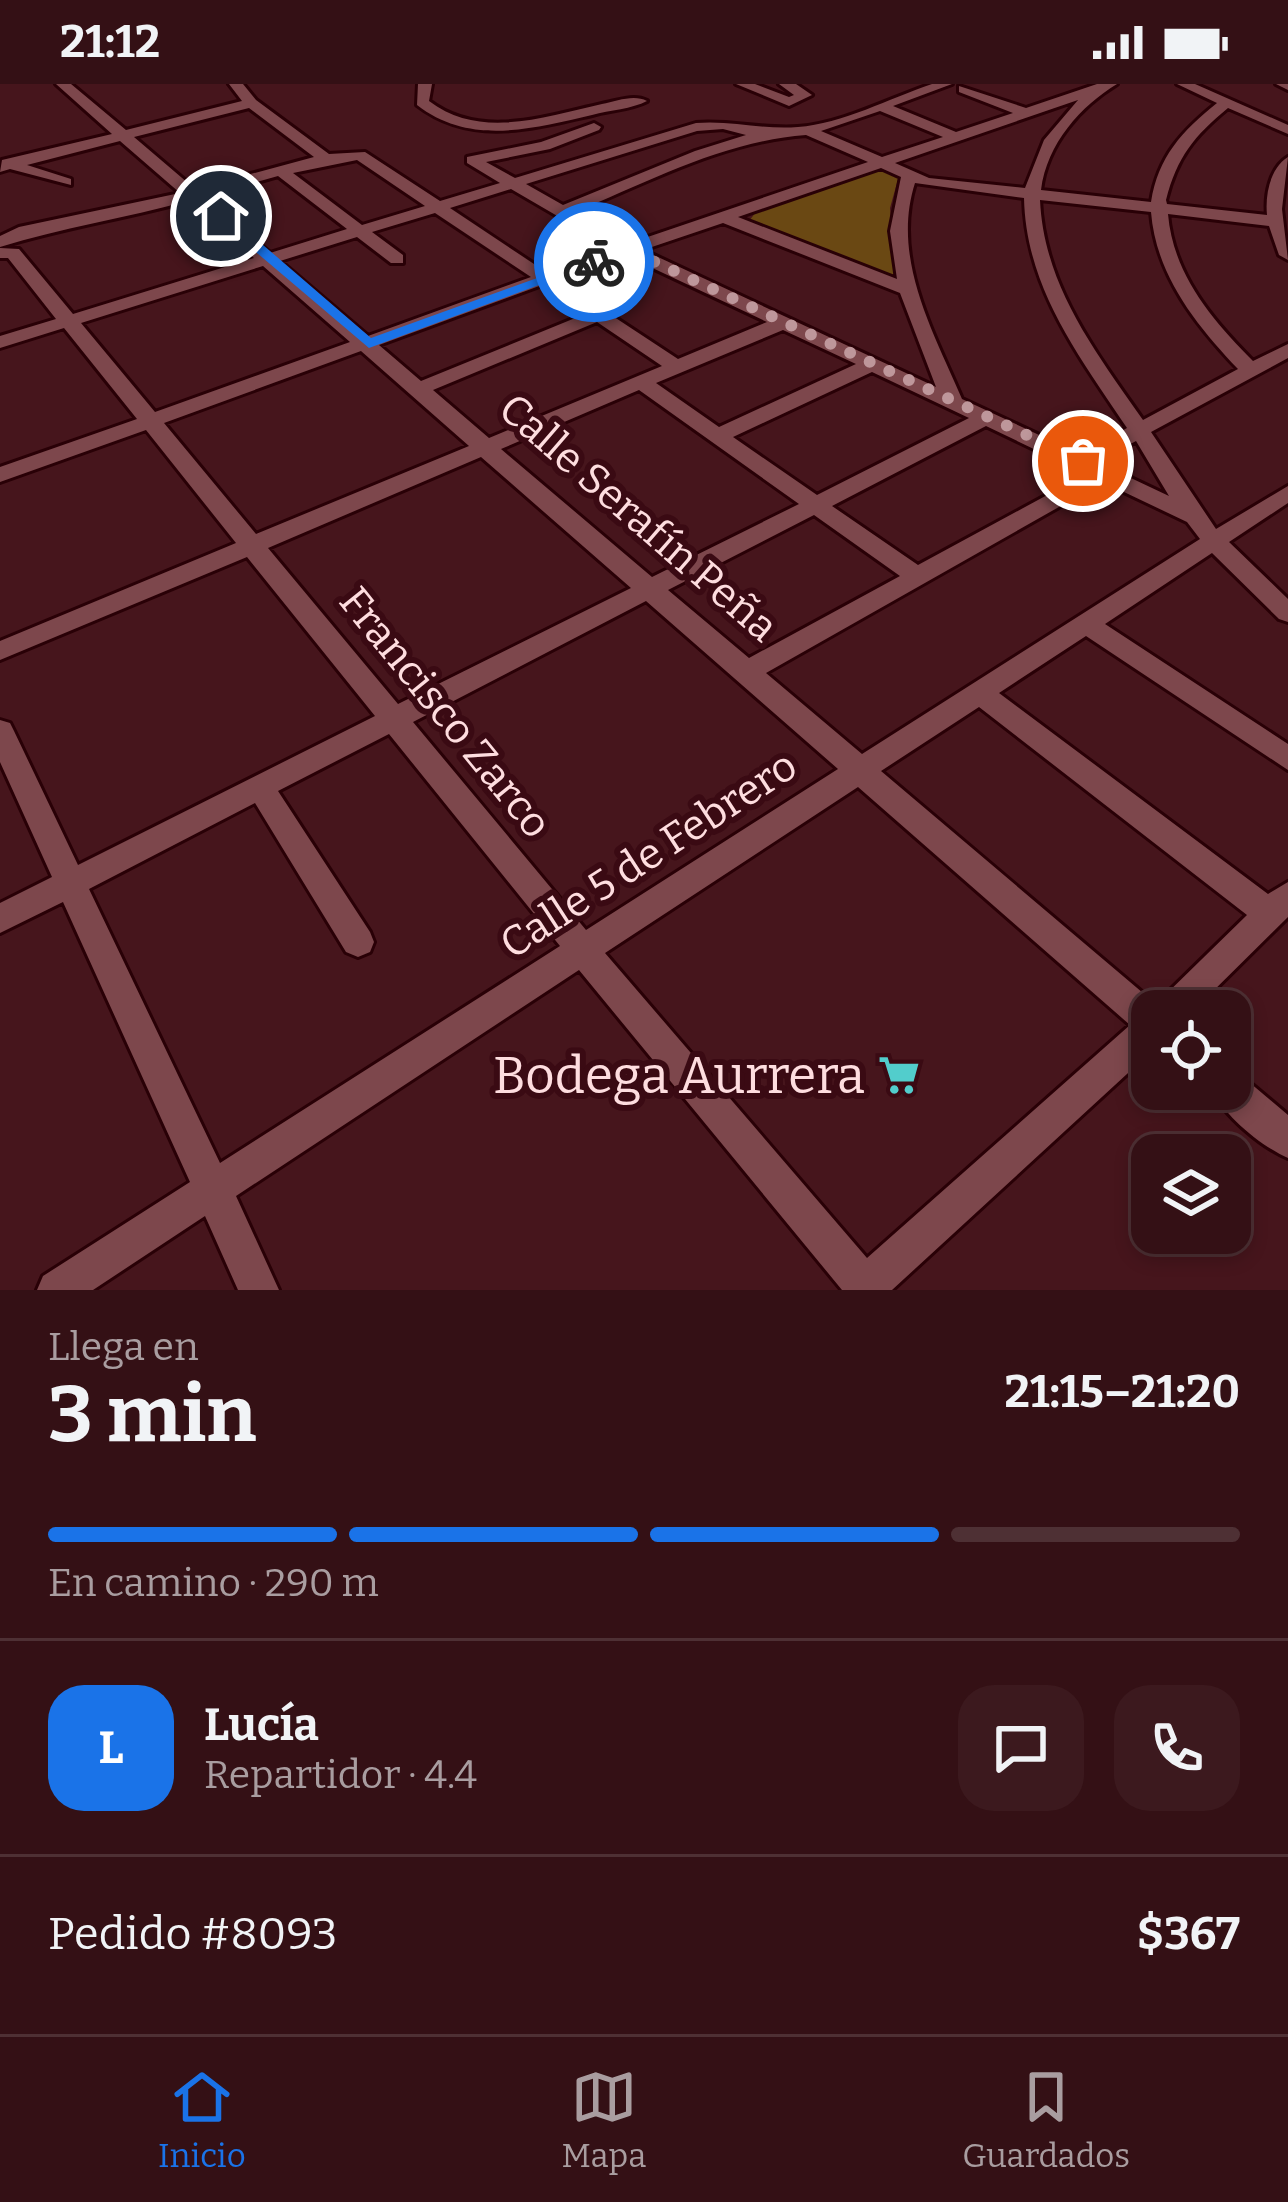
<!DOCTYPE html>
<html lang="es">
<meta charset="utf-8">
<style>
:root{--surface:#341015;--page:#3c191e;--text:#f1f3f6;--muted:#a99da0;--line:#4e3034;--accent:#1a73e8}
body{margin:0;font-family:Bitter,serif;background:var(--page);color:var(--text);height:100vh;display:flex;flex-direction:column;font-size:45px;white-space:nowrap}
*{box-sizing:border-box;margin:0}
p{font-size:39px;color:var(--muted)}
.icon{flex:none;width:66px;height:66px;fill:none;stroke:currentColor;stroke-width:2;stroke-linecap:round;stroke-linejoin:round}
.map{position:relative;height:1206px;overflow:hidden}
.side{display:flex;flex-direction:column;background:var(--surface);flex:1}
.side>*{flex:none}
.controls{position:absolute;left:1131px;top:906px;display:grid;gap:24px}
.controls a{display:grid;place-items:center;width:120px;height:120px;border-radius:24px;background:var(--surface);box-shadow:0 6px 18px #0003,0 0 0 3px var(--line);font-size:60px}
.pin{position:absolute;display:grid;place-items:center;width:102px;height:102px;color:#fff;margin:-51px;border:6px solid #fff;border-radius:50%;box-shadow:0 3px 12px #0007}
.courier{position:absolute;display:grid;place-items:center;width:120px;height:120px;margin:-60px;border:9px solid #1a73e8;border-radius:50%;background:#fff;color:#222;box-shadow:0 3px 15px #0007}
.summary em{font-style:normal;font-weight:700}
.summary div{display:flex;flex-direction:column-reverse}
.summary{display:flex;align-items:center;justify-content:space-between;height:204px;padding:0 48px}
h1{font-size:78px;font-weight:700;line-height:90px}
.bar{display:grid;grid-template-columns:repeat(4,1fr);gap:18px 12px;align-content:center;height:144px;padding:0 48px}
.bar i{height:15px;border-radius:9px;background:var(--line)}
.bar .on{background:var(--accent)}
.bar p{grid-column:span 4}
.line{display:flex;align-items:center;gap:30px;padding:0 48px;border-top:3px solid var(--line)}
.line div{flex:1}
.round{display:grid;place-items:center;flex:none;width:126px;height:126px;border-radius:36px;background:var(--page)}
.status{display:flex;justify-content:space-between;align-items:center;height:84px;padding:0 60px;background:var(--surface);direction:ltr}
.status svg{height:33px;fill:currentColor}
.dock{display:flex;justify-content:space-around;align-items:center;height:168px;border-top:3px solid var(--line);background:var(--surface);font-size:33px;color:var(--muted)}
.dock a{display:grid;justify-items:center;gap:6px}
.dock .on{color:var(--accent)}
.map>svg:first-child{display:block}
.green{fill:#6a4813}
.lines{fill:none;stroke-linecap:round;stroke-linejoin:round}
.minor-casing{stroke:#290006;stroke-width:6}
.minor{fill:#7d474c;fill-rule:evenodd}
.route{fill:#1a73e8}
.done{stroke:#be979b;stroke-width:12;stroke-dasharray:0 21.6}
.labels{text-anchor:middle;stroke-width:12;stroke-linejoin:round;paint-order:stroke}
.street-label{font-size:42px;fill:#fedddf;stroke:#3a0a13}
.near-poi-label{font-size:51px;fill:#fedddf;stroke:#3a0a13;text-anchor:end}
</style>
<div class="status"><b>21:12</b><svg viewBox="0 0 49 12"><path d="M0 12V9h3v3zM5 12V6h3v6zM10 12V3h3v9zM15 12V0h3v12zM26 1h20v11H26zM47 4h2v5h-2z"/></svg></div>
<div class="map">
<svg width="1288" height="1206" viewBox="0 0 1288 1206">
<rect width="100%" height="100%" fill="#46151c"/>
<polygon class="green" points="886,84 900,88 890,124 894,194 749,137 756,128"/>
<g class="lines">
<g class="minor-casing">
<g id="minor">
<path d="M 56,0 L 71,0 L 126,46 L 242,17 L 229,0 L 243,0 L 256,16 L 329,70 L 365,68 L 440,117 L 500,99 L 467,79 L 467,73 L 541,58 L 594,39 L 601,43 L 599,46 L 550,65 L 486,78 L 515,94 L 696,39 C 731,36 763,46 798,43 C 842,40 890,14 932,0 L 952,0 L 893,22 L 956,48 L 1013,29 L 959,8 L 959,2 L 1026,24 L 1097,0 L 1117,0 C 1081,22 1047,59 1041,106 L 1151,118 C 1158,73 1182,47 1217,19 L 1177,0 L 1195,0 L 1288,41 L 1288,50 L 1228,24 C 1194,52 1177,73 1166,116 L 1167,120 L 1267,131 C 1265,111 1270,84 1288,73 L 1282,125 L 1288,176 L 1279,171 L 1269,142 L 1168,130 C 1173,190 1212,236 1253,277 L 1288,260 L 1288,274 L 1151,348 L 1216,445 L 1288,402 L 1288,419 L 1229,458 L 1288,515 L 1288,538 L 1279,535 L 1212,469 L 1105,540 L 1288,660 L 1288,686 L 1086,552 L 999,609 L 1268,810 L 1288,798 L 1288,833 L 1193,927 L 1152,927 L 1152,967 L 892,1206 L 842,1206 L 579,886 L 236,1112 L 279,1206 L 238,1206 L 205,1132 L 93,1206 L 37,1206 L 43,1192 L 190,1098 L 63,818 L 0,849 L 0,819 L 52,793 L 0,678 L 0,636 L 10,639 L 14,647 L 78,781 L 375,632 L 247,473 L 0,576 L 0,557 L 236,459 L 146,346 L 0,398 L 0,383 L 137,335 L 64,244 L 0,264 L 0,252 L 56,235 L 8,174 L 0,174 L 0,164 L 19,165 L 73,230 L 254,174 L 188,117 C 126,134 61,144 0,163 L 0,152 L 19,143 L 180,109 L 120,57 L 27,81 L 71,95 L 71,101 L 10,85 L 0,88 L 2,76 L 112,50 ZM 1078,16 L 1044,56 L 1025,104 L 929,94 L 895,79 ZM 249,24 L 314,73 L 195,105 L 134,53 ZM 880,27 L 943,53 L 882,73 L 821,47 ZM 723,45 L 746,51 L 695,67 L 563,121 L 526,100 L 697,47 ZM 806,51 L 868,78 L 630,159 L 575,128 C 650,97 724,57 806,51 ZM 357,76 L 425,122 L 362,141 L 293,89 ZM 881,84 L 901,93 L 890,147 L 897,195 L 738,133 ZM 278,92 L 347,145 L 270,169 L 204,113 ZM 915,99 L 1024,114 C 1026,204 1079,272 1127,344 L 1080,370 L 962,315 C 933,247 891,174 915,99 ZM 511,105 L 614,165 L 546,188 L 450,124 ZM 1040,116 L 1151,128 C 1156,191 1196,241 1238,285 L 1143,336 C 1095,267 1044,202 1040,116 ZM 435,129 L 531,193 L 368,252 L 280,177 L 357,153 L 391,179 L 403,179 L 403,171 L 372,148 ZM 723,139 L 900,209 L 936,303 L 643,166 ZM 627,172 L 767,238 L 678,275 L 558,196 ZM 263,182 L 350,258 L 155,328 L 81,239 ZM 542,201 L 585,230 L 421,297 L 379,261 ZM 597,238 L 662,282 L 489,354 L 433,306 ZM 783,246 L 856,280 L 719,343 L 656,299 ZM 361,267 L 469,362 L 256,450 L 164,339 ZM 872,288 L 969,334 L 817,411 L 733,353 ZM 639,306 L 799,420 L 652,493 L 501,365 ZM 986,342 L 1086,390 L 918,481 L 832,422 ZM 1136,357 L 1169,412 L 1097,378 ZM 481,373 L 631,504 L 398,620 L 268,464 ZM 1103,398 L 1187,438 L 1200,455 L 862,670 L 766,589 ZM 814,431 L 900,492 L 749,574 L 668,506 ZM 646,517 L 838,685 L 586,846 L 413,638 ZM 979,623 L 1247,831 L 1156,920 L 881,687 ZM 389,650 L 560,862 L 220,1079 L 89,805 L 255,719 L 346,868 L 358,873 L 370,868 L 374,858 L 370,848 L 278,707 ZM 858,703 L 1130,941 L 867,1174 L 605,869 Z"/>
<path d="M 418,0 L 432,0 L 429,17 C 480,56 544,33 602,20 C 617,17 634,10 647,17 C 632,25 610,26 592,31 C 531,45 470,62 417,21 Z"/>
<polygon points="736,0 755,0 789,13 794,11 779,0 796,0 812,11 789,22"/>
<polygon points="1276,0 1288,0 1288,6"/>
<path d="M 1230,987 L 1243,993 L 1288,1031 L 1288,1074 C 1262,1063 1223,1031 1212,1005 L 1230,1005 Z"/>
</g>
</g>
<use href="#minor" class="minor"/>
</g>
<polygon class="route" points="217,129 226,129 371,254 590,175 601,178 369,264 217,135"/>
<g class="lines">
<polyline class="done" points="594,178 629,166 1083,377"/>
</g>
<defs>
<g id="supermarket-bare" transform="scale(3.24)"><path d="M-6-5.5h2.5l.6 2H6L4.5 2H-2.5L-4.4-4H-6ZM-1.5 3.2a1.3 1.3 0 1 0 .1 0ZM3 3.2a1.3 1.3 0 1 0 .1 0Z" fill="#52cdcc" stroke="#3a0a13" stroke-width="2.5" paint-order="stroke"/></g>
</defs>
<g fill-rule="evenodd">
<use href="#supermarket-bare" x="899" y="991"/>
</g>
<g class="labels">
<g class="street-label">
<text transform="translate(639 433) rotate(41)" y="15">Calle Serafín Peña</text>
<text transform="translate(446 628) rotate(51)" y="15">Francisco Zarco</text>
<text transform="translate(648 770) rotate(-33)" y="15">Calle 5 de Febrero</text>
</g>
<g class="near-poi-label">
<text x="865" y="1009">Bodega Aurrera</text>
</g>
</g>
</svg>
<div class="controls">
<a><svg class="icon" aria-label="locate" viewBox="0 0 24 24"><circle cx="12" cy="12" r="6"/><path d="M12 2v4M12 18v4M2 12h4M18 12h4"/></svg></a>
<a><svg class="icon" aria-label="layers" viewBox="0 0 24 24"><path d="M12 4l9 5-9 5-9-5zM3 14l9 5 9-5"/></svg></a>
</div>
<div class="pin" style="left:1083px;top:377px;background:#ea580c"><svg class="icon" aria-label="bag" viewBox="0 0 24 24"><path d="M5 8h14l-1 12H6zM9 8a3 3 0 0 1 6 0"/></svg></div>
<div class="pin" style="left:221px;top:132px;background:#1f2937"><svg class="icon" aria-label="home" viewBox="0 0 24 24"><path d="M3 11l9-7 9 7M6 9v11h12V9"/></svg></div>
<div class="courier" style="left:594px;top:178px"><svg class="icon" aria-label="bike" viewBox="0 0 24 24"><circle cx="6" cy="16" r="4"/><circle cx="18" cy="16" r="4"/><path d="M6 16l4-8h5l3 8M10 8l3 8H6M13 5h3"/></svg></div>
</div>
<section class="side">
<div class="summary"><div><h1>3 min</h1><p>Llega en</p></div><em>21:15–21:20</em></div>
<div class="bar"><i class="on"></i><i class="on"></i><i class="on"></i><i></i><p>En camino · 290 m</p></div>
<div class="line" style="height:216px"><b class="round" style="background:var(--accent);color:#fff">L</b><div><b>Lucía</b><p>Repartidor · 4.4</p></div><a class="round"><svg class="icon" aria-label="chat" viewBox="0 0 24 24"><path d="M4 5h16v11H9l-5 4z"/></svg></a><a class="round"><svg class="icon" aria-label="phone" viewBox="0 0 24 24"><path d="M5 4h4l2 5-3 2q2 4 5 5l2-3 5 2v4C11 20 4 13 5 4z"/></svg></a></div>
<div class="line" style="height:156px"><div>Pedido #8093</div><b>$367</b></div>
</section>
<nav class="dock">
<a class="on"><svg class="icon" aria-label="home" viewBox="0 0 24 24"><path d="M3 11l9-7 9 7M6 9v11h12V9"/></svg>Inicio</a>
<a><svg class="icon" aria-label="map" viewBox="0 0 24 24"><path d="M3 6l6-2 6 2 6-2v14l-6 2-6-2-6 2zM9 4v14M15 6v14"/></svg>Mapa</a>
<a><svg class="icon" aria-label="saved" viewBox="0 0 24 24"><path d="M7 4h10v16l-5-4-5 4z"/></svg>Guardados</a>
</nav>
